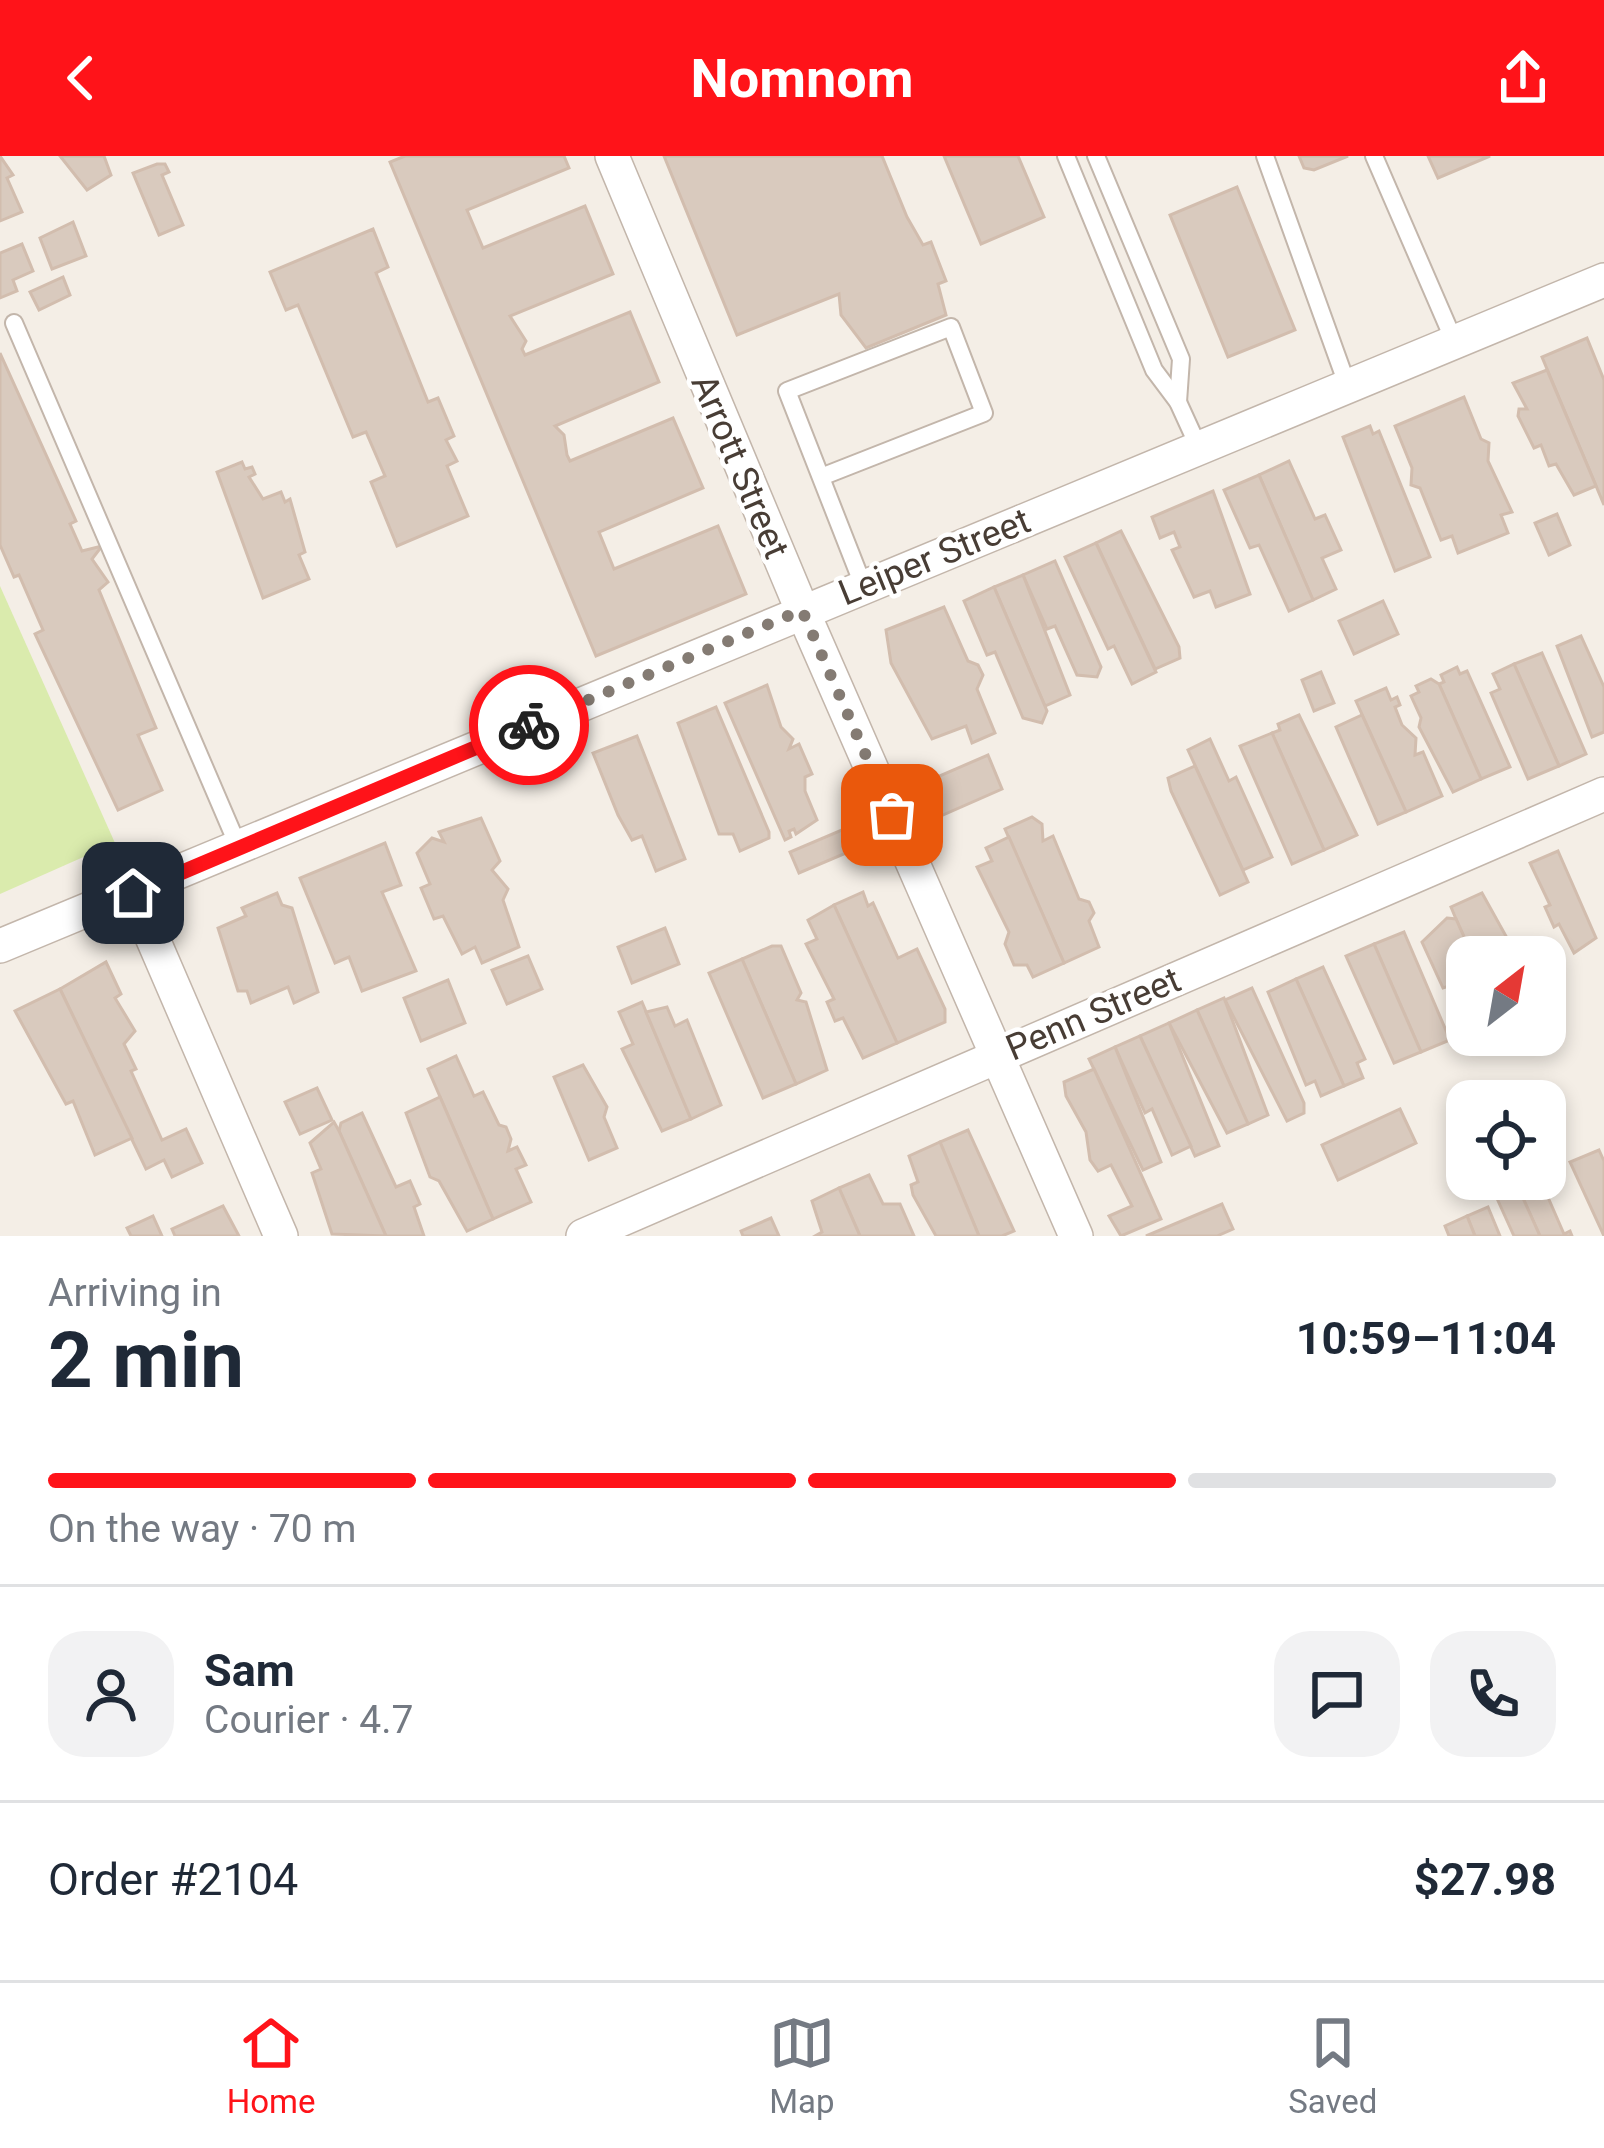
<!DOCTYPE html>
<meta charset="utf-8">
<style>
:root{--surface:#fff;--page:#f2f2f3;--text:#1f2937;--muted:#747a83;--line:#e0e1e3;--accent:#ff1319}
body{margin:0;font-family:Roboto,sans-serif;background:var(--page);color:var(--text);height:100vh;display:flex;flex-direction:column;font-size:45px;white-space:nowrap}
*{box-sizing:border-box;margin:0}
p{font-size:39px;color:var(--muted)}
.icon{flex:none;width:66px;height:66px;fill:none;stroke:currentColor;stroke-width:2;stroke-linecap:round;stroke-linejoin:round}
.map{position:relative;height:1080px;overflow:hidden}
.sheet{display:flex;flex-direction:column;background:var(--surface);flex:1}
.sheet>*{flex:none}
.needle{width:78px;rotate:31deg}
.controls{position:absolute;left:1446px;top:780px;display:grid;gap:24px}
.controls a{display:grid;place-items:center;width:120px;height:120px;border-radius:24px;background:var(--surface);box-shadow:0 6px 18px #0003;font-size:60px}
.pin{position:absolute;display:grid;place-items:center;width:102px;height:102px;color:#fff;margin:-51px;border-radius:24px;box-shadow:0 6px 18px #0006}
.courier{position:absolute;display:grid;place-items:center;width:120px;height:120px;margin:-60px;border:9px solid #ff1319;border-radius:50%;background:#fff;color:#222;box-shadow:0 3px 15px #0007}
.overview em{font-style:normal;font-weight:700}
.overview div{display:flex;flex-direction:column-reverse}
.overview{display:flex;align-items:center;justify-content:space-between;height:204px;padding:0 48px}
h1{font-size:78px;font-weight:700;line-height:90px}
.bar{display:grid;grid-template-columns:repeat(4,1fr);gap:18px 12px;align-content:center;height:144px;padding:0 48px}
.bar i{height:15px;border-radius:9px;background:var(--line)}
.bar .selected{background:var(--accent)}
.bar p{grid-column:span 4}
.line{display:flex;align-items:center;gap:30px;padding:0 48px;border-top:3px solid var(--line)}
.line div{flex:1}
.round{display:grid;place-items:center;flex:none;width:126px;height:126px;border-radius:36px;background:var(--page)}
header{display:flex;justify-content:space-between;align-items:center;height:156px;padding:0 48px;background:var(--accent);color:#fff;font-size:54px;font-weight:700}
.tabs{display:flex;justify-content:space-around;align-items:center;height:168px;border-top:3px solid var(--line);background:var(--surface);font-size:33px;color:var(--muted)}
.tabs a{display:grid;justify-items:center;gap:6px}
.tabs .selected{color:var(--accent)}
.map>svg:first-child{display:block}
.green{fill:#daebad}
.building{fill:#d9cabe;stroke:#d2bdae;stroke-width:3}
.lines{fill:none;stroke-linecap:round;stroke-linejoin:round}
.service-casing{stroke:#c3b6ab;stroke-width:20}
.minor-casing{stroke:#c3b6ab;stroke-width:36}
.service{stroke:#fff;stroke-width:16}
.minor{stroke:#fff;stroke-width:33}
.done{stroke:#847b73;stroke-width:12;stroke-dasharray:0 21.6}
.route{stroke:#ff1319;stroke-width:15}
.labels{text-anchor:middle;stroke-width:9;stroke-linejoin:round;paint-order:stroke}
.street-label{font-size:36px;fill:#483d35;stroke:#fff}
</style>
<header><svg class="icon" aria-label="back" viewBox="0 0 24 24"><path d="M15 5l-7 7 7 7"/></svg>Nomnom<svg class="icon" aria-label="share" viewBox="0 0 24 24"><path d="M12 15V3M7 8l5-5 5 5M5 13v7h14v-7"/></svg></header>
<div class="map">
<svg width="1604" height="1080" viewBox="0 0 1604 1080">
<rect width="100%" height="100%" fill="#f4eee6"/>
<polygon class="green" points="0,430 115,687 0,738"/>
<g class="building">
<polygon points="0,0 13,19 7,22 22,56 0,65"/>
<polygon points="60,0 104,0 111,19 87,34"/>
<polygon points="405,0 564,0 569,12 467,54 483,92 585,50 613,118 510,160 526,185 522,193 525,199 630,156 659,226 555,270 564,279 567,299 570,305 673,262 703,332 599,376 614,413 718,370 746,438 596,500 390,6"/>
<polygon points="664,0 882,0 907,61 923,89 931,86 946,125 938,128 946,159 866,192 841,159 839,138 737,179"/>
<polygon points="944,0 1018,0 1044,61 981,88"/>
<polygon points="1299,0 1348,0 1314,14 1304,12"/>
<polygon points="1428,0 1490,0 1438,22"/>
<polygon points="157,8 165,8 169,16 162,19 183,69 159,79 133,17"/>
<polygon points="1237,31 1295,174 1228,201 1170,59"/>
<polygon points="73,66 86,100 52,113 40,82"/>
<polygon points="373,73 388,111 376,117 428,246 438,242 454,280 446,284 457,305 447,310 468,360 397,390 371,326 385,320 366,276 353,281 298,149 286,154 270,116"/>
<polygon points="22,88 33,115 13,124 17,135 0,142 0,97"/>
<polygon points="63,121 70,139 39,154 30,136"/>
<polygon points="1587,182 1604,224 1604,349 1542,201"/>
<polygon points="0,197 76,365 70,368 82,395 102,390 92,403 108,426 99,434 156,572 138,579 162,634 118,654 35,478 43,474 19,419 14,421 0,389"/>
<polygon points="1547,214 1596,330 1574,339 1556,308 1549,310 1541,289 1534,292 1518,260 1519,253 1527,253 1513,227"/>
<polygon points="1464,241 1481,283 1489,287 1488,305 1512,356 1501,359 1508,377 1458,397 1452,380 1441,384 1420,332 1411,329 1412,312 1395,270"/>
<polygon points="1370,270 1373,278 1379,275 1430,401 1395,415 1343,281"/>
<polygon points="1289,305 1315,363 1325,359 1341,394 1322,402 1336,433 1313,444 1259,319"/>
<polygon points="242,306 245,313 252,311 255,318 249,321 263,343 281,336 285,346 290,343 305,396 299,399 309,423 263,442 217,316"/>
<polygon points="1259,319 1313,444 1289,455 1259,389 1250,392 1224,334"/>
<polygon points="1213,335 1250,438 1216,451 1210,435 1194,441 1172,394 1180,391 1174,376 1160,382 1152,361"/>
<polygon points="1557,358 1570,389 1549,399 1535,367"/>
<polygon points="1121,375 1179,491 1180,502 1155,513 1096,387"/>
<polygon points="1096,387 1156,516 1132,528 1114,490 1108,493 1065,401"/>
<polygon points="1055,405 1101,511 1097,521 1077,519 1055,470 1047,473 1023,419"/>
<polygon points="1023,419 1070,539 1045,550 994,431"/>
<polygon points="994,431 1047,555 1042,567 1023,562 995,496 987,499 964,445"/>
<polygon points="1383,445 1398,478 1354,498 1339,465"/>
<polygon points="944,451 968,505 978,509 983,519 977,533 995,577 972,587 966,570 932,583 891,507 886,474"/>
<polygon points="1581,480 1604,531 1604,576 1592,581 1557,490"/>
<polygon points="1542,497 1586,598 1559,610 1514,508"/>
<polygon points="1514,508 1559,610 1528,623 1491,537 1500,533 1493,518"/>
<polygon points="1457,511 1460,518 1467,515 1510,611 1481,623 1439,528 1444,526 1441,519"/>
<polygon points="1321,516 1334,547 1314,555 1302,524"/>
<polygon points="1431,523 1439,528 1481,623 1453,636 1419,571 1421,562 1411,540 1419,536 1416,530"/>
<polygon points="767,529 781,571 793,583 789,593 799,588 812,618 805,621 805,635 817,664 796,678 794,673 789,675 791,681 785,684 725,547"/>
<polygon points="1386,532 1391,544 1397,541 1400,549 1395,551 1402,569 1416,582 1415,599 1423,596 1442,640 1406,656 1356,545"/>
<polygon points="716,551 769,676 769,682 740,695 733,678 719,678 678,567"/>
<polygon points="1299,559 1357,679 1324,694 1272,577 1280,574 1278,568"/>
<polygon points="1362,559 1406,656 1378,668 1336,571"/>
<polygon points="1272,577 1324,694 1292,708 1240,590"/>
<polygon points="637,580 685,703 656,715 642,680 632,684 618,659 593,597"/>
<polygon points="1210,583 1229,625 1236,621 1272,701 1243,714 1188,594"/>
<polygon points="988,599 1002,633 936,662 921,628"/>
<polygon points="1195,610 1248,726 1220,739 1171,635 1168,622"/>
<polygon points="1032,661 1042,668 1043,685 1053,680 1079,743 1089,746 1094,757 1089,765 1099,791 1064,807 1005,673"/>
<polygon points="481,662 500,705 492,714 508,733 503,744 519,791 482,807 475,791 462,798 443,760 434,763 421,732 430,728 417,697 432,682 444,686 439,676"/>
<polygon points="856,668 865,689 799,717 790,696"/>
<polygon points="1009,681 1064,807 1033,821 1027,809 1014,809 1005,788 1009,776 977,711 992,705 986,692"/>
<polygon points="385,687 401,729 382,736 416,815 362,835 349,801 335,807 300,722"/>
<polygon points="1558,695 1596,782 1574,797 1559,768 1554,771 1545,751 1550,749 1530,707"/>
<polygon points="863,736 868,750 873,747 898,802 917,793 945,853 945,866 897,887 834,749"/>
<polygon points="277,737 282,749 292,752 318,836 294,847 288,831 251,847 247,835 238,835 218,772 246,760 242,752"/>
<polygon points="1482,737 1512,791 1507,793 1511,801 1473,801 1456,763 1451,751"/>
<polygon points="834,749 897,887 863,902 843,862 835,865 827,846 834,843 806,788 817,783 808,764"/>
<polygon points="1447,762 1456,763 1473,801 1467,801 1467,866 1449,830 1443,832 1422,786"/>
<polygon points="665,772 679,808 632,827 618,791"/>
<polygon points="1404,776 1450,884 1421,896 1374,788"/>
<polygon points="1374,788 1421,896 1394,907 1346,800"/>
<polygon points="772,790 781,790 801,837 797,844 806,846 827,914 796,928 742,803"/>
<polygon points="528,800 542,833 507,848 492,814"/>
<polygon points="742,803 796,928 763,942 709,817"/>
<polygon points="106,806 121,838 115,842 135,875 124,888 136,913 131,915 162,984 186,973 202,1007 172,1021 164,1004 146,1013 60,833"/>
<polygon points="1323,811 1365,903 1357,907 1363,922 1344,930 1296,823"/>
<polygon points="1296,823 1344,930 1321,940 1315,925 1306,929 1268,836"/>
<polygon points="448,824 465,867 421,885 404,842"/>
<polygon points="1252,832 1304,947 1304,957 1287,965 1225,844"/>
<polygon points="60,833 132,982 95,999 73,945 66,948 15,855"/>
<polygon points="1224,842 1268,959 1248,968 1197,854"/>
<polygon points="642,846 691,963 662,975 622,893 633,888 619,856"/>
<polygon points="667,851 675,870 687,864 721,949 691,963 646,856"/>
<polygon points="1197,854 1248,968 1227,977 1169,867"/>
<polygon points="1169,867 1219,990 1195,1000 1140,880"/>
<polygon points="1140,880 1191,990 1172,999 1152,953 1145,957 1115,891"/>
<polygon points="1115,891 1161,1006 1143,1014 1089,903"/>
<polygon points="456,900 474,940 483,936 499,969 506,971 511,983 508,995 517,991 526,1009 516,1013 531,1046 493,1063 428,913"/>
<polygon points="583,909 607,951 604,961 617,992 589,1004 554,921"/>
<polygon points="1094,913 1161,1063 1121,1080 1109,1060 1132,1050 1111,1009 1098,1015 1090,1004 1086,976 1066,940 1064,926"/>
<polygon points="317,932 332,964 300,978 285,946"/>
<polygon points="440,941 493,1063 467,1075 439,1025 430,1021 406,957"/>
<polygon points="1400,953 1416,987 1338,1024 1322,989"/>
<polygon points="362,957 396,1031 410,1025 420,1048 414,1051 424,1080 386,1080 339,975 341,967"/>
<polygon points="334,966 339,975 386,1080 332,1078 312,1017 321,1013 310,987"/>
<polygon points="968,974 1014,1075 1002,1080 979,1080 940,986"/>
<polygon points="940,986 979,1080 936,1080 913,1039 911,1029 918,1026 909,1000"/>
<polygon points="1599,994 1604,1005 1604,1080 1570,1006"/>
<polygon points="869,1019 883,1048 900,1048 914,1080 860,1080 839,1032"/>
<polygon points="1540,1023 1564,1078 1570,1075 1572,1080 1540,1080 1518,1031"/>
<polygon points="1517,1028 1518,1031 1540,1080 1514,1080 1495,1038"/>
<polygon points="839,1032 860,1080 815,1080 822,1076 812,1045"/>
<polygon points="1222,1048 1233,1073 1217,1080 1146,1080"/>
<polygon points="223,1050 239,1080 175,1080 172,1073"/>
<polygon points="1488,1051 1500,1080 1475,1080 1467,1060"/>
<polygon points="153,1060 162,1080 131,1080 127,1072"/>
<polygon points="1467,1060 1475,1080 1449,1080 1445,1070"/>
<polygon points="771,1062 779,1080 743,1080 741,1075"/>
</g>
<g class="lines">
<g class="service-casing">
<g id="service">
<polyline points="1066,0 1154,214 1178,246 1199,292"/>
<polyline points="1096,0 1181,203 1178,246"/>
<polyline points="1265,0 1348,231"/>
<polyline points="1374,0 1455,187"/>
<polyline points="14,167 239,692"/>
<polyline points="821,321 984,257 951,171 787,235 863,429"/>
</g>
</g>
<g class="minor-casing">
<g id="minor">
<polyline points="612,0 802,454 1076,1080"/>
<polyline points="133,737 281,1080"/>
<polyline points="0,790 1604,124"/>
<polyline points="583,1080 1604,638"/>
</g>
</g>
<use href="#service" class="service"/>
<use href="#minor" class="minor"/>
</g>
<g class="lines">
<polyline class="done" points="529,569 802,454 892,659"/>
<polyline class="route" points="133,737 529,569"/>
</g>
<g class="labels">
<g class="street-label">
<text transform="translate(741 310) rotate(67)" y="13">Arrott Street</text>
<text transform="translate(934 400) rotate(-22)" y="13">Leiper Street</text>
<text transform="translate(1093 857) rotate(-23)" y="13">Penn Street</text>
</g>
</g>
</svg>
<div class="controls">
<a><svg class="needle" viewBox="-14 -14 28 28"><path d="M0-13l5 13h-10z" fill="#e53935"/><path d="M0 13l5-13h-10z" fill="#747a83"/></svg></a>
<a><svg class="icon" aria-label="locate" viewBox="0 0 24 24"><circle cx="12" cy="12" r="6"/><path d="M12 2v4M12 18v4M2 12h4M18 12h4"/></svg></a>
</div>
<div class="pin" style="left:892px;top:659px;background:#ea580c"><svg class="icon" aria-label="bag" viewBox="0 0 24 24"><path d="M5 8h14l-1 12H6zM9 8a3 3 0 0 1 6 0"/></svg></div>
<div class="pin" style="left:133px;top:737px;background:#1f2937"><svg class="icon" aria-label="home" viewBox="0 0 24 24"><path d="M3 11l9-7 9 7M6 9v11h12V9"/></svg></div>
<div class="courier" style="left:529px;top:569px"><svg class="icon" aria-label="bike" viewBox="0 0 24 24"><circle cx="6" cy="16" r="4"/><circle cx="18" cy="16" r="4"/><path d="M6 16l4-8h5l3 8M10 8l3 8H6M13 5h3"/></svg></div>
</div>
<section class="sheet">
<div class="overview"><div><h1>2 min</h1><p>Arriving in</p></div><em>10:59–11:04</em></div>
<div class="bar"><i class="selected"></i><i class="selected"></i><i class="selected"></i><i></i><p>On the way · 70 m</p></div>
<div class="line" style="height:216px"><a class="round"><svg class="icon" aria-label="person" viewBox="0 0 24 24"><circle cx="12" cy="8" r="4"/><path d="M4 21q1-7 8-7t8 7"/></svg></a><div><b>Sam</b><p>Courier · 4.7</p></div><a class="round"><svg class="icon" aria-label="chat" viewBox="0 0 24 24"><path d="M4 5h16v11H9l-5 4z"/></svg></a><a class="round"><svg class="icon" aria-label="phone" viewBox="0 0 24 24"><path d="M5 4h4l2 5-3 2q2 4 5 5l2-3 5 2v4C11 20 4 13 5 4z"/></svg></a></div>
<div class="line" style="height:156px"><div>Order #2104</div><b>$27.98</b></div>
</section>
<nav class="tabs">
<a class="selected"><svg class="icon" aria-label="home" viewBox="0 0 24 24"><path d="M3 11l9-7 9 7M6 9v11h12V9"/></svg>Home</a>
<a><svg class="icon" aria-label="map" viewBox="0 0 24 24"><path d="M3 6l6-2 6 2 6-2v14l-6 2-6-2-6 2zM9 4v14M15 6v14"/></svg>Map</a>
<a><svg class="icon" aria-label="saved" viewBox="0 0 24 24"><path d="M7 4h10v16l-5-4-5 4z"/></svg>Saved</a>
</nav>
